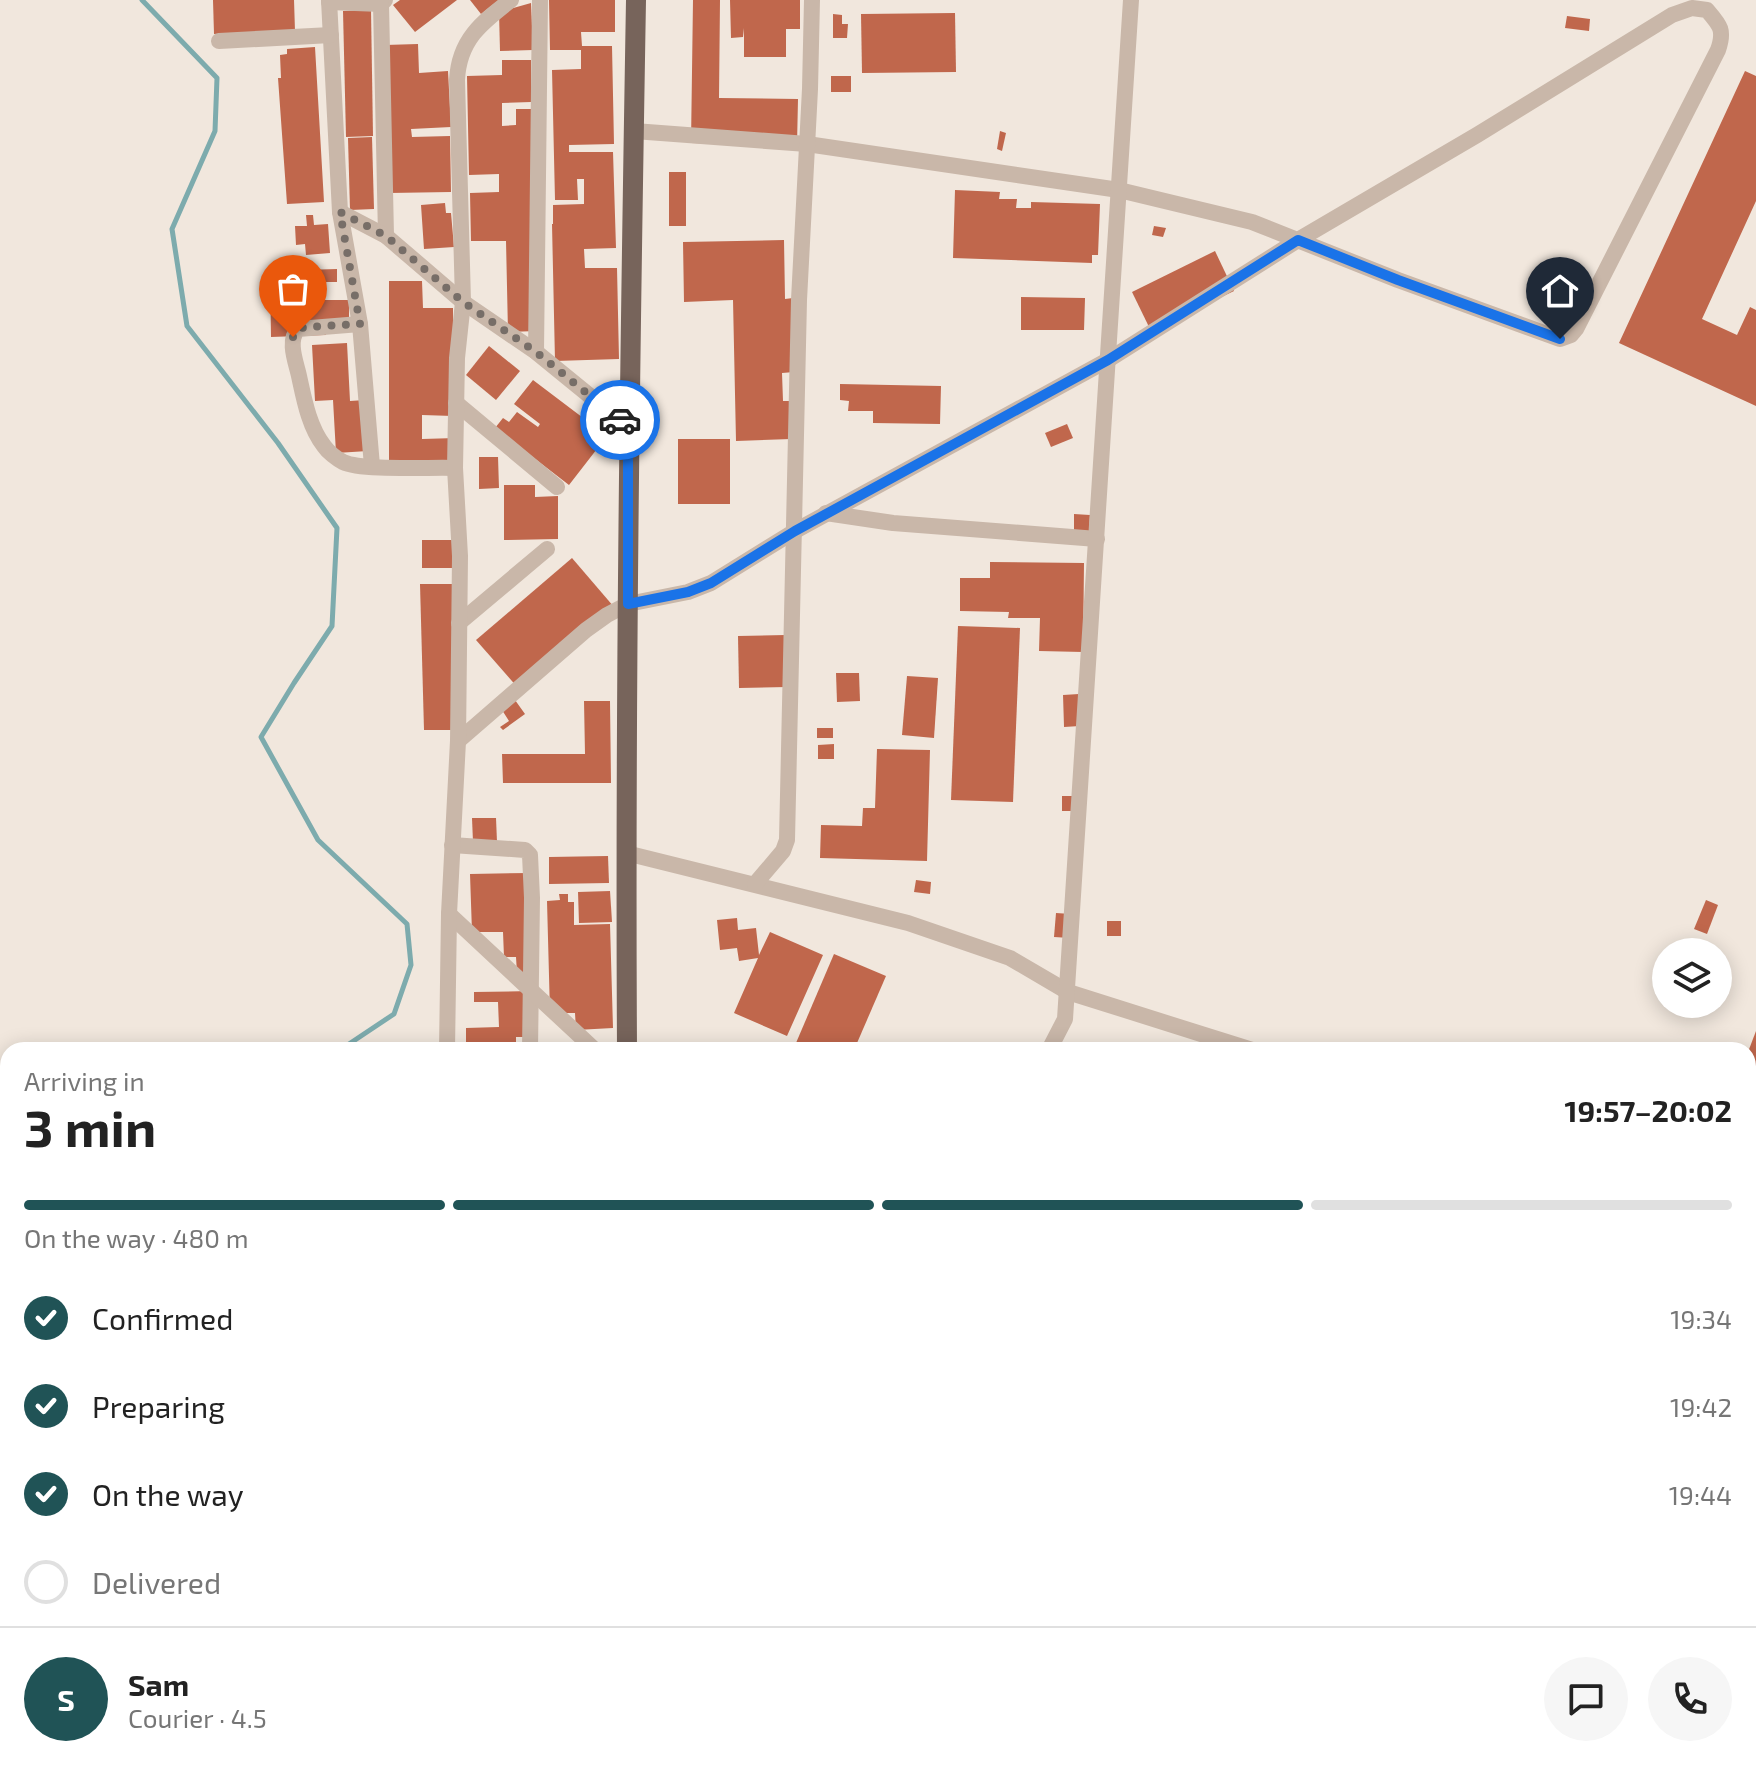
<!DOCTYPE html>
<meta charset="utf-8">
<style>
:root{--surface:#fff;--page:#f6f6f6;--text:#222;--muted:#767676;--line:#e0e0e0;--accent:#205356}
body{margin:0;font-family:"Exo 2",sans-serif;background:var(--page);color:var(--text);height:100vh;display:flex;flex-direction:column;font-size:30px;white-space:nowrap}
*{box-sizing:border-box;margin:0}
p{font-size:26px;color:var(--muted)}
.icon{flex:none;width:44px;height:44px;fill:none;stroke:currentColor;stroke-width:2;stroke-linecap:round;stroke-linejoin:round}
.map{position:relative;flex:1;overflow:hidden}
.details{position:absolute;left:0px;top:1042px;width:1756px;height:746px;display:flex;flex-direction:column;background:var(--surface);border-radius:24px 24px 0 0;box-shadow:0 4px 20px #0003}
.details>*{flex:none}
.buttons{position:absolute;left:1652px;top:938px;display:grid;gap:16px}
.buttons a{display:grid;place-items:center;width:80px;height:80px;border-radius:50%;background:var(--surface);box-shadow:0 4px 20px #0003;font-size:40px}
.pin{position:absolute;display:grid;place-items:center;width:68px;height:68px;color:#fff;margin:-82px -34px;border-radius:50% 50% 50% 0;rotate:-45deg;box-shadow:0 0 8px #0007}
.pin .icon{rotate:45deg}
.courier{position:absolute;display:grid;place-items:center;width:80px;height:80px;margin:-40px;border:6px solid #1a73e8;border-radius:50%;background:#fff;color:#222;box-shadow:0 2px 10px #0007}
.overview em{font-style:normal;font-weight:700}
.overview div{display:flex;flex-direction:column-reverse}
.overview{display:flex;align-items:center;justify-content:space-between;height:136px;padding:0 24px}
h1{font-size:52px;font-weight:700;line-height:60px}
.bar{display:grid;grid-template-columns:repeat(4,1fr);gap:12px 8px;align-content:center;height:96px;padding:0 24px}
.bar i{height:10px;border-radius:6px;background:var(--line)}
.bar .current{background:var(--accent)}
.bar p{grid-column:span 4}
.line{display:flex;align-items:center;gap:20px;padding:0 24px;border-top:2px solid var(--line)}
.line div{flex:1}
.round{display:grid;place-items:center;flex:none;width:84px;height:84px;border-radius:42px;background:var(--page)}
ol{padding:0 24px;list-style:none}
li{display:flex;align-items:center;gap:24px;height:88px}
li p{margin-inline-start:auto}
li .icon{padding:8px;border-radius:50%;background:var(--accent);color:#fff;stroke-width:4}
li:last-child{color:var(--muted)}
li i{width:44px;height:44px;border:4px solid var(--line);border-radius:50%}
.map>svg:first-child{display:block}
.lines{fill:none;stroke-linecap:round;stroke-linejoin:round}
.stream{stroke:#7dabad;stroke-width:5}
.building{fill:#c0674c}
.minor{stroke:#c9b7a9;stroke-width:16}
.major{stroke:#77645b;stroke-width:20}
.done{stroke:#776e68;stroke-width:8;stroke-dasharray:0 14.4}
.route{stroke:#1a73e8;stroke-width:10}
</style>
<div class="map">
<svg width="1756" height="1787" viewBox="0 0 1756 1787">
<rect width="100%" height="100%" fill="#f1e7dd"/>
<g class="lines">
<g class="stream">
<polyline points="142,0 217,78 215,131 172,229 187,326 278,443 337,528 332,626 294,683 261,737 318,840 407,924 411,965 394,1014 340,1050"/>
<polyline points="27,1787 31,1780"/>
</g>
</g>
<g class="building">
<polygon points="213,0 294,0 295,31 214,34"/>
<polygon points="400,0 457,0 415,32 393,5"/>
<polygon points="470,0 499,0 481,14"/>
<polygon points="549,0 615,0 615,32 581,32 582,46 612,46 614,144 569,145 569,152 613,152 616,248 584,249 585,268 617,268 619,359 555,361 552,224 553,224 553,205 584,204 584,179 577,179 578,200 555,200 552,70 581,69 581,50 550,50"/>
<polygon points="693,0 720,0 719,98 798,99 797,145 691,143"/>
<polygon points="730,0 800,0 800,29 786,29 786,57 744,57 744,28 743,37 731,38"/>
<polygon points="531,3 533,50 500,51 499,12"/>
<polygon points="371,10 373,136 346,137 343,11"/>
<polygon points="955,13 956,72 862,73 861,14"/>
<polygon points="833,14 842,15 842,24 848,24 847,38 833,38"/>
<polygon points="1567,16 1590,19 1589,31 1565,28"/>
<polygon points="418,44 419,73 448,71 451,127 411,129 412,137 450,136 451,192 389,193 385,45"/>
<polygon points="315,47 324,202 287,204 278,78 281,78 280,55 287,54 287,49"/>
<polygon points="502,60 531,60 531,102 502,103 502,126 516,125 516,109 532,109 537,331 508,332 506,241 471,241 470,193 499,192 499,174 469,175 467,76 502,75"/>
<polygon points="1745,71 1756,76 1756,201 1702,319 1737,335 1750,307 1756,310 1756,406 1619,343"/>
<rect x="831" y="76" width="20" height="16"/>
<polygon points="1000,131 1006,133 1002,151 997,149"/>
<polygon points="372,137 374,209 350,210 348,138"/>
<rect x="669" y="172" width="17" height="54"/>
<polygon points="955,190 1000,192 999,199 1017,199 1016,208 1031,208 1031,202 1100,204 1098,255 1092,255 1092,263 953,258"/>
<polygon points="445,203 446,213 451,213 454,247 424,249 421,205"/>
<polygon points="306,215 313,215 314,225 328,224 330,253 306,255 305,244 296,245 295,226 307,226"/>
<polygon points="1154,226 1166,228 1163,237 1152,235"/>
<polygon points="784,240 785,299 793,298 794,372 782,373 783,401 791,401 791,439 736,441 733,300 684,302 683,242"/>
<polygon points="1215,251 1234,291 1151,331 1132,292"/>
<polygon points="337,269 337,282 325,282 325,300 349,300 349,330 325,331 326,335 271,337 270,271"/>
<polygon points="389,281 422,281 423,308 453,308 453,416 422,415 422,439 456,438 456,470 389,470"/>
<polygon points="1021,297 1085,298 1084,330 1021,330"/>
<polygon points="347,343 350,401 365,400 368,451 336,453 333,400 315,401 312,345"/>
<polygon points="489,346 520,371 496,400 466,375"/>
<polygon points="533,380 607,436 569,485 495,428 503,418 509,422 517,412 538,427 540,424 514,404"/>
<polygon points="840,384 941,386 940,424 873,423 873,411 848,411 849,401 840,400"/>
<polygon points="1067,424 1073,438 1051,447 1045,433"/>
<rect x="678" y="439" width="52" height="65"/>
<polygon points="479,457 498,457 499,488 479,489"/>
<polygon points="504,485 535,485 535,497 558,496 558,539 504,540"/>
<polygon points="1074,514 1090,515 1089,532 1074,531"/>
<rect x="422" y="540" width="31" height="28"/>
<polygon points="572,558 614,607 519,689 476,640"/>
<polygon points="990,562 1084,563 1083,652 1039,651 1040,618 1008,618 1009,612 960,611 960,578 990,578"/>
<polygon points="420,584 452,584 456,730 424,730"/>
<polygon points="958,626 1020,628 1013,802 951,800"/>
<polygon points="786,635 787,687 739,688 738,636"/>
<polygon points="836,673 859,673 860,701 837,702"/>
<polygon points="907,676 938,678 934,738 902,735"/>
<polygon points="1079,694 1080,726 1064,727 1063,695"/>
<polygon points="515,700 525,714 503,730 500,727 509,721 502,710"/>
<polygon points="584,701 610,701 611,783 503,783 502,754 585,754"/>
<rect x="817" y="728" width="16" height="10"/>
<polygon points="834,744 834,759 818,759 818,745"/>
<polygon points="877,749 930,750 927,861 820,858 821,825 862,826 863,808 875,808"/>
<rect x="1062" y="796" width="14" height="15"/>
<polygon points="472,818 496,818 497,842 473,842"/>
<polygon points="608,856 609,883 549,884 549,857"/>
<polygon points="530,873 535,973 517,973 516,957 504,957 503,932 472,932 470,874"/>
<polygon points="916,880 931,882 930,894 914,892"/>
<polygon points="610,891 612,922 579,923 578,892"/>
<polygon points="559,894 568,894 568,902 574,902 574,925 610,924 613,1028 576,1030 575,1013 550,1013 547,901 560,900"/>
<polygon points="1706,900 1718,905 1707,934 1694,929"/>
<polygon points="1056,913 1071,914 1070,938 1054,937"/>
<polygon points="737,918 738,930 756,928 759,955 770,932 823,955 787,1036 734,1013 758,958 739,961 737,948 720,950 717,920"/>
<rect x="1107" y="921" width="14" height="15"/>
<polygon points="834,954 886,976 854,1050 793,1050"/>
<polygon points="533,991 534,1037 516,1037 516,1050 466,1050 466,1028 499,1027 498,1002 474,1002 474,992"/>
<polygon points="1756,1031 1756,1178 1748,1176 1748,1052"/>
<polygon points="1756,1501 1756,1529 1748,1537 1748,1510"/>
<polygon points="1753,1698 1754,1710 1756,1710 1756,1749 1748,1749 1748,1699"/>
<polygon points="1756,1766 1756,1787 1752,1787 1750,1767"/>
<polygon points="137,1780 162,1780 157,1787 140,1787 135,1784"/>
<polygon points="310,1780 382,1780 390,1787 337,1787 329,1780 323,1787 318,1787"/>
<polygon points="1357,1780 1388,1780 1386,1787 1354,1787"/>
<polygon points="1685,1780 1686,1787 1651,1787 1651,1784"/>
</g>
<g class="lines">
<g class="minor">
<polyline points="329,0 340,212 360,324 372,466"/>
<polyline points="385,0 381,4 386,236"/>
<polyline points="329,2 381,4"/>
<polyline points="219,41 331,35"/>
<polyline points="340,212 386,236 463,302 536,352 628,427"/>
<path d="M 360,324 L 298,329 C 287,341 296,362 299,376 C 304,399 309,427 324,446 C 328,452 337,459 343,462 C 362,471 431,467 455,468"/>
<polyline points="536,352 540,0"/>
<polyline points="456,403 557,487"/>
<polyline points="826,513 893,523 1097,539"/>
<polyline points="459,623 547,549"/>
<path d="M 458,741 L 586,630 L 607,615 L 628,604 L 688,592 L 711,583 L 795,531 L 1108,360 L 1298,240 L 1477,135 L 1672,15 L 1692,8 L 1707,10 C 1720,25 1725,30 1718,50 L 1576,329 L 1571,335 L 1560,339 L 1398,280 L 1252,222 L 1119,190 L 807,144 L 634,131"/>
<polyline points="452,845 525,850 530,855 532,898 530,1050"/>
<polyline points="626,853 908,923 1010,958 1068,992 1252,1050"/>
<polyline points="755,884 783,851 787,840 799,300 810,89 812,0"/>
<polyline points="449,914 595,1050"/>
<path d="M 447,1050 L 449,914 L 458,741 L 460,556 L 455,468 L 457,358 L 463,302 L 457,80 C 459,40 481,23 511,0"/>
<polyline points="1049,1050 1065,1019 1131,0"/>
<polyline points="1748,1633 1756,1633"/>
<polyline points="1748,1750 1756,1750"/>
<polyline points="1698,1780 1698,1787"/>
<polyline points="244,1787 245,1780"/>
<polyline points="774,1787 781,1780"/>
<polyline points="878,1787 885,1780"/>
</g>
<g class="major">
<path d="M 627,1050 C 625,700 630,350 636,0"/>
<polyline points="1748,1570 1756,1563"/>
<polyline points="1748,1590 1756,1583"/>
<polyline points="805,1780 808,1787"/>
<polyline points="1554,1787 1558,1780"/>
<polyline points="1582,1787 1586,1780"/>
</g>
</g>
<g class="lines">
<polyline class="done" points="293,337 298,329 306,327 360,324 340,212 386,236 463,302 536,352 620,420"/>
<polyline class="route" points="620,420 628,427 628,604 688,592 711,583 795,531 1108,360 1298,240 1398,280 1560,339"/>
</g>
</svg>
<div class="buttons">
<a><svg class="icon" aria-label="layers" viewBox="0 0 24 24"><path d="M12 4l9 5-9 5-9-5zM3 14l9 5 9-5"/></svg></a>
</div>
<div class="pin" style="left:293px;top:337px;background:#ea580c"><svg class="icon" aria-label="bag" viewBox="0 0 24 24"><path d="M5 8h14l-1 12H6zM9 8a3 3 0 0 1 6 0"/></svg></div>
<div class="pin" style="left:1560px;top:339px;background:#1f2937"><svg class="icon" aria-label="home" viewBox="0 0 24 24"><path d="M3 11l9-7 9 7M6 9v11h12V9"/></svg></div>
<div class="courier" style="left:620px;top:420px"><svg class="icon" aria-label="car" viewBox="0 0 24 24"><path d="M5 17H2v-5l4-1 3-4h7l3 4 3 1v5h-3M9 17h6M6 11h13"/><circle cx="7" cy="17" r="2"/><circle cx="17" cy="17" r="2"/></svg></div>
<section class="details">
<div class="overview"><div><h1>3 min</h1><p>Arriving in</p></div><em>19:57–20:02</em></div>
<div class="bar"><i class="current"></i><i class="current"></i><i class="current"></i><i></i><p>On the way · 480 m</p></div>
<ol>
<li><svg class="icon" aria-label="check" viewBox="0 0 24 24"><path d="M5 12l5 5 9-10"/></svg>Confirmed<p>19:34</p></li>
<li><svg class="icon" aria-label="check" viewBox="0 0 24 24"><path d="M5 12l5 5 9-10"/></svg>Preparing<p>19:42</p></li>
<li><svg class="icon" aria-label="check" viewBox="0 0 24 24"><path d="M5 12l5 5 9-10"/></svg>On the way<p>19:44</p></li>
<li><i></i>Delivered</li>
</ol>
<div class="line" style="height:144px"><b class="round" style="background:var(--accent);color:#fff">S</b><div><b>Sam</b><p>Courier · 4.5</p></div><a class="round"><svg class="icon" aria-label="chat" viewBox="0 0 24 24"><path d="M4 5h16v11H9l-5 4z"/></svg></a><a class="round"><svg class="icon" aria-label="phone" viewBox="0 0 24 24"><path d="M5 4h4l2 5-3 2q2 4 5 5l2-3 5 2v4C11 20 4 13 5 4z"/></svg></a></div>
</section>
</div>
